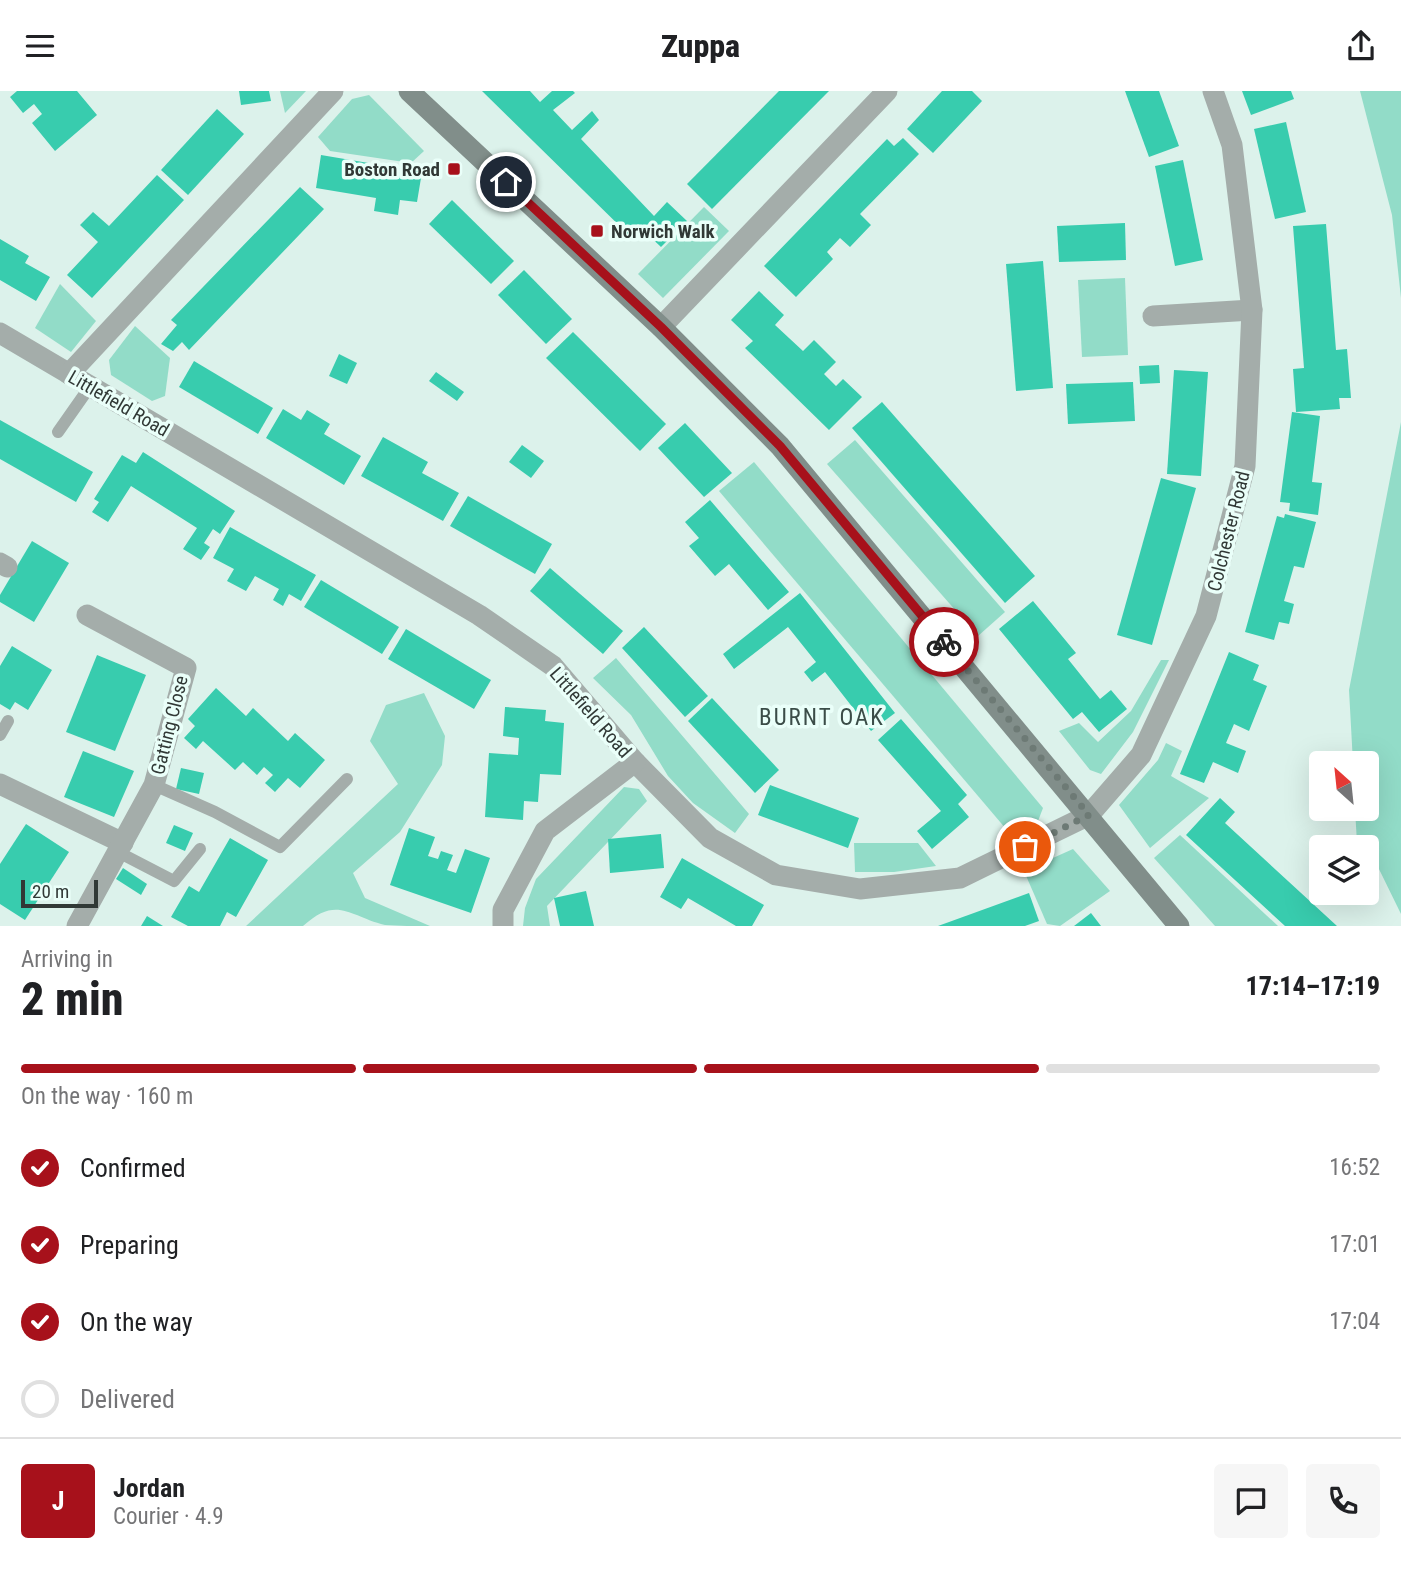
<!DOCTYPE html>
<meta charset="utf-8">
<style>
:root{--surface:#fff;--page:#f6f6f6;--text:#202124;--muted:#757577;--line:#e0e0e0;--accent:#a7111b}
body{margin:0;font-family:"Roboto Condensed",sans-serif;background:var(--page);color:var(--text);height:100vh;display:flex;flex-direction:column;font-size:26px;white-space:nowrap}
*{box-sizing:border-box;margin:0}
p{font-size:23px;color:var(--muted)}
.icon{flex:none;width:38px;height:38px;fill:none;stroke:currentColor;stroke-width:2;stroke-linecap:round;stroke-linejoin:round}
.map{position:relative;height:835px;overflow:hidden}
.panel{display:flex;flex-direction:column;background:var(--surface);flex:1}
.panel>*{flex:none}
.needle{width:46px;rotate:333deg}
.fabs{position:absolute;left:1309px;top:660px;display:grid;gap:14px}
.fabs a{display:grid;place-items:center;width:70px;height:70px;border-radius:7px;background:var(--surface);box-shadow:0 7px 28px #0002;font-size:35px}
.scale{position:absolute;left:21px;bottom:18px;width:77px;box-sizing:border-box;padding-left:7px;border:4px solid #313936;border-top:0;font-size:19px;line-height:24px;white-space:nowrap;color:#313936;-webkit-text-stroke:5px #eafff9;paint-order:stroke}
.pin{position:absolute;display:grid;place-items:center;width:60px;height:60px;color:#fff;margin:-30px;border:4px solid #fff;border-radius:50%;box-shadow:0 2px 7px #0007}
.courier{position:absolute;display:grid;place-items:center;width:70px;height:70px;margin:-35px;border:5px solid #a7111b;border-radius:50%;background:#fff;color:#222;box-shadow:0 2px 9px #0007}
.head em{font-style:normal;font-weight:800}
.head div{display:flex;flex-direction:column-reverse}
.head{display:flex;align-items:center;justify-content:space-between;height:119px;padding:0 21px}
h1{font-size:46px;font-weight:800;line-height:52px}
.bar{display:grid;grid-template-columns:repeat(4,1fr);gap:10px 7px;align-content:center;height:84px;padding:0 21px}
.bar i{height:9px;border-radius:5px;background:var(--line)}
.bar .current{background:var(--accent)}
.bar p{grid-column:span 4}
.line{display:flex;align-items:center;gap:18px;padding:0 21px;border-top:2px solid var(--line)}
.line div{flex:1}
.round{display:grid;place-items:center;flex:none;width:74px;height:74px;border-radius:7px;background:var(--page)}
ol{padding:0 21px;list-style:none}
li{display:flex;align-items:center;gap:21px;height:77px}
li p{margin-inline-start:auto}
li .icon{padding:7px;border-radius:50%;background:var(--accent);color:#fff;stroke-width:4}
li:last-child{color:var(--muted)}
li i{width:38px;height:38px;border:4px solid var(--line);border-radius:50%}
header{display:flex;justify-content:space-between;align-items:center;height:91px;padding:0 21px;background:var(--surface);font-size:32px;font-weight:800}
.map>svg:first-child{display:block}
.green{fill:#92dcc8}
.building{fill:#38ccae}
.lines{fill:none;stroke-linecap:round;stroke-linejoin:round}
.lane{stroke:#a4adaa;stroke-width:12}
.street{stroke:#a4adaa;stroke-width:21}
.secondary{stroke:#818e8a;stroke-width:21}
.done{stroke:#6d7a75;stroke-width:7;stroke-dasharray:0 12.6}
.route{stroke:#a7111b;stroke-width:9}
.poi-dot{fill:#a7111b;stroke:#eafff9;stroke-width:2.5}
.labels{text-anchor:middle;stroke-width:7;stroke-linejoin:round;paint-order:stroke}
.poi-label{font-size:19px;font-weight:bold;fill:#313936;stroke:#eafff9;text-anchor:end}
.street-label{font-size:19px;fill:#313936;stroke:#eafff9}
.quarter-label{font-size:23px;letter-spacing:2px;fill:#3b4d48;stroke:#eafff9}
</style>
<header><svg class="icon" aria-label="menu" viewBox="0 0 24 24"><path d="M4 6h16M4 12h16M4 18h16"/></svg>Zuppa<svg class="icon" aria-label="share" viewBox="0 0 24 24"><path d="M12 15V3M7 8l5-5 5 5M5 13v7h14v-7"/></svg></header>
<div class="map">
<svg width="1401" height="835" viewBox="0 0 1401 835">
<rect width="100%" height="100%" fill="#dcf2eb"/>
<g class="green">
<polygon points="280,0 306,0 285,22"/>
<polygon points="1360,0 1401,0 1401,207 1392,124"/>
<polygon points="369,4 424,60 411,72 330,60 318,46 352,8"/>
<polygon points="704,116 729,140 663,207 638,183"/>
<polygon points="1125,187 1128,264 1082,266 1078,189"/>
<polygon points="60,193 96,230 71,261 35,237"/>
<polygon points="135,235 170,267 165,305 152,310 111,284 109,269"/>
<polygon points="1401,331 1401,823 1377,774 1367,763 1367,756 1361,756 1357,752 1355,718 1367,718 1367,672 1353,672 1349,599"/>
<polygon points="855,349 1005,521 978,545 827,373"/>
<polygon points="754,371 1043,717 1038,730 1012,745 719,400"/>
<polygon points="616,567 749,723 735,742 693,712 668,685 631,624 593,587"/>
<polygon points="1161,569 1169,569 1133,641 1101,683 1090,679 1059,640 1079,632 1098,651 1131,620"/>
<path d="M 424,602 L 445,645 L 442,674 L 400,741 L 353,782 L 365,807 L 430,835 C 416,835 398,835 385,834 C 349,825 337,804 303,835 L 246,835 L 398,693 L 370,650 L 386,614 Z"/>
<polygon points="1166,652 1182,660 1171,685 1209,707 1150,757 1119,714 1158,669"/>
<polygon points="624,696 639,698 647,710 547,815 550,835 523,835 525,817 536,788"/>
<polygon points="1180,744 1278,835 1215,835 1154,767"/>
<polygon points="854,752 918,752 936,775 894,781 855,781"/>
<polygon points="1073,758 1110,800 1060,835 1047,833 1024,780"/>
</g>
<g class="building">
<polygon points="17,0 77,0 97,24 55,60 32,32 42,23 34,13 23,22 10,6"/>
<polygon points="239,0 269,0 271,10 241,14"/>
<polygon points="482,0 530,0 540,11 552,0 573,0 575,2 553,19 572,39 592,20 599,29 581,48 654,125 667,111 687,130 661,156 643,139 634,149"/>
<polygon points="779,0 829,0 712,118 687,93"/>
<polygon points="942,0 972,0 982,10 933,62 907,38"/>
<polygon points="1125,0 1159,0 1179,55 1149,66"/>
<polygon points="1242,0 1291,0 1294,8 1251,24"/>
<polygon points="217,18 244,43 188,104 161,79"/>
<polygon points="1286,31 1306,121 1275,128 1254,38"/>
<polygon points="903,47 919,63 860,123 871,134 850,156 840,147 827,161 833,168 796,206 764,175 887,48 894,55"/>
<polygon points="321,64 422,81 417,111 400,109 398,124 374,120 376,107 316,97"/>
<polygon points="1183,69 1203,169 1175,175 1155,75"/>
<polygon points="157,84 184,109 92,207 67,184 98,151 80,134 93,121 109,135"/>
<polygon points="300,96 324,118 189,259 182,251 173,260 161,253 177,234 171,229"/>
<polygon points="452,109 514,170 491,193 429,133"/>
<polygon points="1125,132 1126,169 1059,171 1057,135"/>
<polygon points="1326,133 1336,259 1347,258 1351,307 1339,307 1340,318 1296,321 1293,278 1304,277 1293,135"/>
<polygon points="0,148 29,165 25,172 50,186 36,210 0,189"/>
<polygon points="1043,170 1053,297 1016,300 1006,173"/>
<polygon points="524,179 572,228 546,253 498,204"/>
<polygon points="759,200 784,224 775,234 803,260 814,249 836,271 824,283 836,295 843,288 862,306 829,339 745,257 753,250 731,229"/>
<polygon points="573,241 666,333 640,360 546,267"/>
<polygon points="339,263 357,272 347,293 329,285"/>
<polygon points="194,270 273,317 258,343 179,296"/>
<polygon points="1159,274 1160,292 1140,293 1139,275"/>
<polygon points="1174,279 1208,281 1201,385 1167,383"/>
<polygon points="436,281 464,301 457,310 429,290"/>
<polygon points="1133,291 1135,330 1068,333 1066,293"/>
<polygon points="882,311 1035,485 1005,512 852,337"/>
<polygon points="283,318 301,329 307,319 330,333 324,343 361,365 344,394 266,347"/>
<polygon points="1292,321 1320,325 1312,391 1322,392 1318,424 1289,420 1290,412 1280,411"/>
<polygon points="0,329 93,381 76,411 0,368"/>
<polygon points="685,332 732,382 704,406 658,357"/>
<polygon points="383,346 428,371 422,382 459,402 443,430 361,385"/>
<polygon points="522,354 544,370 531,387 509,371"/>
<polygon points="143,361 235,420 220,443 213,438 204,452 210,456 201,469 183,458 197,437 131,395 108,431 92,421 99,411 94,408 122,364 136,372"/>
<polygon points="1161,387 1196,397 1152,554 1117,544"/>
<polygon points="468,405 552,453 535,483 450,435"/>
<polygon points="710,409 789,501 768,519 729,473 715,485 689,455 699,447 685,431"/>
<polygon points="1285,423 1316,431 1304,477 1294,475 1284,510 1294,513 1289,533 1279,531 1274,549 1245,541 1277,425 1284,427"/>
<polygon points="230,436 316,484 301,510 289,503 283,515 273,509 279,498 255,485 246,500 227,490 234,478 213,467"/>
<polygon points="32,450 69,472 34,531 0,511 0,504"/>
<polygon points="550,477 623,540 603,563 530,500"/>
<polygon points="321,489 399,536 382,563 304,516"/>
<polygon points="800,502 895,622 871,640 825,581 812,591 804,581 816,571 788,536 734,578 723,563"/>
<polygon points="1033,510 1076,562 1068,568 1100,608 1111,599 1127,618 1099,641 1082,621 1073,628 999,538"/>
<polygon points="644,536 708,605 685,626 622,557"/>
<polygon points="406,538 491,589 474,618 388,568"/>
<polygon points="12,555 52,579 28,619 15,611 10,619 0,613 0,575"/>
<polygon points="1229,561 1259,574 1253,589 1267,595 1249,640 1234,633 1226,652 1246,660 1238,682 1213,671 1204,692 1180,683"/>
<polygon points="97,564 146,584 115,660 66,641"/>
<polygon points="216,597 246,625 253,617 288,650 295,642 325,669 300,697 288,687 275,701 265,692 273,684 264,676 257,684 243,671 235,679 203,650 196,658 184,647 195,635 188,628"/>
<polygon points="712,607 779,679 755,702 688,630"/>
<polygon points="505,616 546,619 545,630 564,632 561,684 540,683 538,711 524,710 523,729 485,726 489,662 518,664 519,647 503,645"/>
<polygon points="901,628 967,704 958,713 969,726 932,758 917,740 941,720 878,649"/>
<polygon points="83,660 134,680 114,726 64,706"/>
<polygon points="181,677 204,682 199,703 176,698"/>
<polygon points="770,694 859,727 848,757 758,724"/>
<polygon points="1220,707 1235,721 1225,732 1337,835 1285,835 1186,744"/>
<polygon points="26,733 69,761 25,829 0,813 0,773"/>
<polygon points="174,734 193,742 185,760 166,752"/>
<polygon points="409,737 435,746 428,765 438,768 441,760 453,764 447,779 456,782 465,758 490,767 471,822 390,794"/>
<polygon points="661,743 664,777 610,782 608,748"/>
<polygon points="230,747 268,769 236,826 227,821 220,835 188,835 171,826 189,795 199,801"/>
<polygon points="682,767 764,814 752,835 736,835 688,807 681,818 660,806"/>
<polygon points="123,777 147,793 141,804 116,788"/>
<polygon points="586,800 594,835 560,835 554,807"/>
<polygon points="1029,802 1039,830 1025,835 938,835"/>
<polygon points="1091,822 1101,835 1074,835"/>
<polygon points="147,825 163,835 141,835"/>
</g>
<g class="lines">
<g class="lane">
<polyline points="58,341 91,294"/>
<polyline points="0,644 8,630"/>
<polyline points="154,694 215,721 280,756 347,688"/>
<polyline points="118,761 174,790 200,758"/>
</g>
<g class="street">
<polyline points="1153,225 1252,219"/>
<polyline points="661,236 887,0"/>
<polyline points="0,242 479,524 553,575 635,671 710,747 776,784 860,798 960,787 1089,724 1141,664 1206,525 1245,375 1252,219 1232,54 1213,0"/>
<polyline points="69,283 333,0"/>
<polyline points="0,472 7,476"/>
<polyline points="0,693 123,752"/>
<polyline points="77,835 154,694 186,577 87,524"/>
<polyline points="503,835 503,819 545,740 635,671"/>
</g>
<polyline class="secondary" points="409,0 661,236 780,355 1179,835"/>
</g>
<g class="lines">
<polyline class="done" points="944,551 1089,724 1025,756"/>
<polyline class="route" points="506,91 661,236 780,355 944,551"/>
</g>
<g class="poi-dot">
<rect x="447" y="71" width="14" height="14" rx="3.5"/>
<rect x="590" y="133" width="14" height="14" rx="3.5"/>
</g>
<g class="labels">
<g class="poi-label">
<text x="440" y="85">Boston Road</text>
<text x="611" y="147" text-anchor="start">Norwich Walk</text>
</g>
<g class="street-label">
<text transform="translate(119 312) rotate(30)" y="7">Littlefield Road</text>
<text transform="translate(1228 440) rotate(-76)" y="7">Colchester Road</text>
<text transform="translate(591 621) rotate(49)" y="7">Littlefield Road</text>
<text transform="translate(169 634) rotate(-76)" y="7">Gatting Close</text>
</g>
<g class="quarter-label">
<text x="822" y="634">BURNT OAK</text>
</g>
</g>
</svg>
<div class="fabs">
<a><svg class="needle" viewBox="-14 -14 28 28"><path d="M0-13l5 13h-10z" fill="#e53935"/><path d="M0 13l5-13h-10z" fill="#757577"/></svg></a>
<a><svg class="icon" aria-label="layers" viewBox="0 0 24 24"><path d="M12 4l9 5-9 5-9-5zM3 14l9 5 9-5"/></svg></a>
</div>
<div class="scale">20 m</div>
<div class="pin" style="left:1025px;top:756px;background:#ea580c"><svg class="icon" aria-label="bag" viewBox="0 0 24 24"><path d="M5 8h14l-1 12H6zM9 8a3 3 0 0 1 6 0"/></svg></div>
<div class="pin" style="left:506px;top:91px;background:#1f2937"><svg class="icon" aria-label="home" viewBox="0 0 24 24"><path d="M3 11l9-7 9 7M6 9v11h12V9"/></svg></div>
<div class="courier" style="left:944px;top:551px"><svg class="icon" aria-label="bike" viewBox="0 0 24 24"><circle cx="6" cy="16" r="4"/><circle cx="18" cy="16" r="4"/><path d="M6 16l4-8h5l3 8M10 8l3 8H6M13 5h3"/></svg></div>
</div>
<section class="panel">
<div class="head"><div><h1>2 min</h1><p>Arriving in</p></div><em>17:14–17:19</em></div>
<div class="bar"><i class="current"></i><i class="current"></i><i class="current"></i><i></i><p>On the way · 160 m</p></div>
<ol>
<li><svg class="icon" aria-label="check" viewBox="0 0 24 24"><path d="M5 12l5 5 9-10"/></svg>Confirmed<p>16:52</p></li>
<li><svg class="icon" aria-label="check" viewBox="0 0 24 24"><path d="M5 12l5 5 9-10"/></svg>Preparing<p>17:01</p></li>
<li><svg class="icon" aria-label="check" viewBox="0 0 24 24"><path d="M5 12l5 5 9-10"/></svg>On the way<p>17:04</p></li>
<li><i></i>Delivered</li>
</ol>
<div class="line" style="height:126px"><b class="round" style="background:var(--accent);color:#fff">J</b><div><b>Jordan</b><p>Courier · 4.9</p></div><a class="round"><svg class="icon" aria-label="chat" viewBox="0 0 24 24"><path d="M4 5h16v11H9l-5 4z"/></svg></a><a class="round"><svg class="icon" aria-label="phone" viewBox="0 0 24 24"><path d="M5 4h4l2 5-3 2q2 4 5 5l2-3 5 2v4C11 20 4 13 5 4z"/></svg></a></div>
</section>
